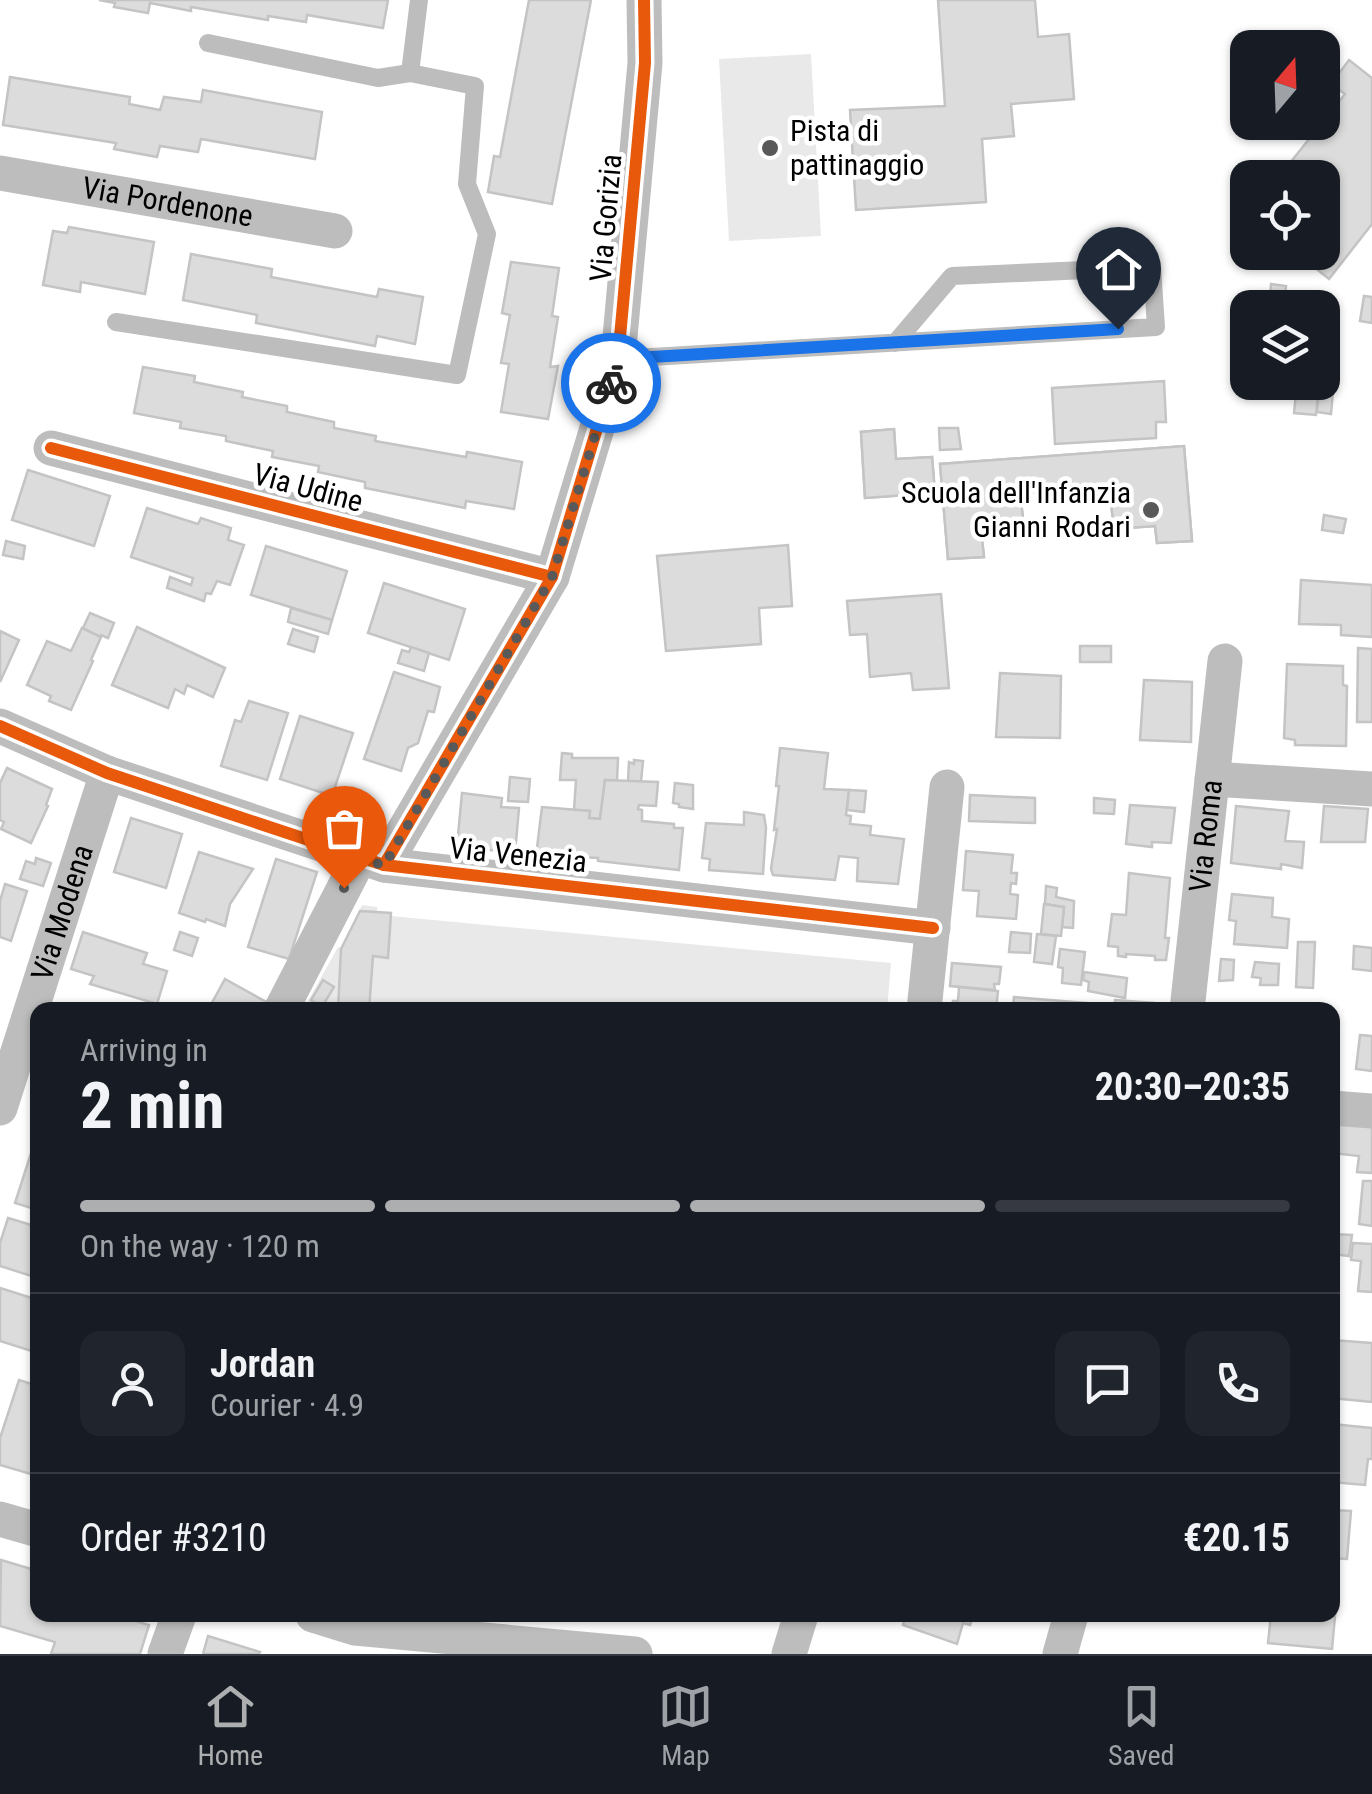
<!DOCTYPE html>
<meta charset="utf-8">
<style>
:root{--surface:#171b24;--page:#20242c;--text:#f1f3f6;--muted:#9ea1a6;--line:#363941;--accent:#adaeaf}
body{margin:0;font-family:"Roboto Condensed",sans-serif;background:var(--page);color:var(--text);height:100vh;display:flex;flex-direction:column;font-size:38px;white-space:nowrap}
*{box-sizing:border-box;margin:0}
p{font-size:32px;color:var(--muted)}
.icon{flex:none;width:55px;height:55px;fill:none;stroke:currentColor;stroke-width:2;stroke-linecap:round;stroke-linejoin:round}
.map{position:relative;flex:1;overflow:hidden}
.drawer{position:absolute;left:30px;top:1002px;width:1310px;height:620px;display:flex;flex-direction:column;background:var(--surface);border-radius:20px;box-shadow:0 2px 8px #0004}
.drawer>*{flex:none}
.needle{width:65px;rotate:19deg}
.tools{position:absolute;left:1230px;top:30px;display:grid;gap:20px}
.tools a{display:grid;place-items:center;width:110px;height:110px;border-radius:20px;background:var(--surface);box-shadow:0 2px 8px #0004;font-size:50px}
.pin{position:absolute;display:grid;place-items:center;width:85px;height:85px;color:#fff;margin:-102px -42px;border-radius:50% 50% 50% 0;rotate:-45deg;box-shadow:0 0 10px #0007}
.pin .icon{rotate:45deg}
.courier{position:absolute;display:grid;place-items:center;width:100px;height:100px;margin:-50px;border:8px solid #1a73e8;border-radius:50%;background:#fff;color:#222;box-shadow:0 2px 12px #0007}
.summary em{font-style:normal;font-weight:700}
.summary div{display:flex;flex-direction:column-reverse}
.summary{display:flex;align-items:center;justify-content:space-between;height:170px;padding:0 50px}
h1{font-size:65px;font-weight:700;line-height:75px}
.bar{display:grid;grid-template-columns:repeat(4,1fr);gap:15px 10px;align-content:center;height:120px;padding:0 50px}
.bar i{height:12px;border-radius:8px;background:var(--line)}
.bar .active{background:var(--accent)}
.bar p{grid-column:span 4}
.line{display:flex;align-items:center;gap:25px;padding:0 50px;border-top:2px solid var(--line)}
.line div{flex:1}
.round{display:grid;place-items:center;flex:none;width:105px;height:105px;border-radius:20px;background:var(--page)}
.menu{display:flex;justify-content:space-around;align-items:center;height:140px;border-top:2px solid var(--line);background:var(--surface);font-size:28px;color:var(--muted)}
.menu a{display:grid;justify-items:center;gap:5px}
.menu .active{color:var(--accent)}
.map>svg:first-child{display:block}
.green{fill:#e9e9e9}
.building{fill:#dcdcdc;stroke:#c4c4c4;stroke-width:2.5}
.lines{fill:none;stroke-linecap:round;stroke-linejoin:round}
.service{stroke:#bdbdbd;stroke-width:18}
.minor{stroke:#bdbdbd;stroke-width:35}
.cycleway-casing{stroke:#fff;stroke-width:19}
.cycleway{stroke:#e8590c;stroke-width:12}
.done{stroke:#595959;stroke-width:10;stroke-dasharray:0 18}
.route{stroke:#1a73e8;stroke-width:12}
.poi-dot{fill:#595959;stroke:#fff;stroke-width:4}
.labels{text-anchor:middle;stroke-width:9;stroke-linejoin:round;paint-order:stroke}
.poi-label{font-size:30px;fill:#000;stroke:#fff;text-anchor:start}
.street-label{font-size:30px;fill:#000;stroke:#fff}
</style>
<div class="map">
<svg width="1372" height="1654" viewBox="0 0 1372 1654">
<rect width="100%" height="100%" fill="#fff"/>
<g class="green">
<polygon points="811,54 821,236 729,241 719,59"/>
<polygon points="362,905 377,907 377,912 391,913 391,916 891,963 887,1010 303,1010 338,947 342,948"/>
</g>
<g class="building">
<polygon points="99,0 388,0 383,28 307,15 306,22 268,16 268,20 191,7 191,11 150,3 148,13 114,7 115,3"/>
<polygon points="529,0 591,0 552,204 488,192 494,156 500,157"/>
<polygon points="938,0 1035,0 1038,37 1069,34 1074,99 1011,104 1014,136 982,139 986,202 856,210 850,110 945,106"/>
<polygon points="1349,60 1372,78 1372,224 1329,279 1303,258 1308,252 1322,252 1322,178 1278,178 1345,94 1331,84"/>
<polygon points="10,77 130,97 129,104 160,110 164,97 201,102 203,90 322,112 315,159 201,139 198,152 160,146 157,157 114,149 116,143 3,125"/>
<polygon points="69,227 154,242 145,294 81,282 80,292 43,285 53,231 67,233"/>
<polygon points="191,254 272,269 271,277 377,297 379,289 423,297 415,344 377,336 375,346 256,323 257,315 183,300"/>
<polygon points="511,262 559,268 552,316 558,317 550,367 558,366 548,419 501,412 509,364 501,363 510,315 502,313"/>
<polygon points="1271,284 1286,286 1284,305 1295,308 1269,308"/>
<polygon points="1364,296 1372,297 1372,323 1360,321"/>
<polygon points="143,367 195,376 194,382 243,392 242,397 287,406 287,412 334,422 334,428 376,436 375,441 466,457 467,452 522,462 514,509 466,501 465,508 365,488 365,482 318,472 319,466 272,457 273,451 226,441 226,436 180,428 181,422 134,413"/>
<polygon points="1164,381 1166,422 1156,422 1156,438 1055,444 1052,388"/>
<polygon points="1297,383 1319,385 1316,415 1294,413"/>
<polygon points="1319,390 1333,391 1331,414 1317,412"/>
<polygon points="939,428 958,428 961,449 940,450"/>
<polygon points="894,429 896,459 932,457 935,493 865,498 861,432"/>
<polygon points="894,429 896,459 932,457 935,493 865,498 861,432"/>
<polygon points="1184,446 1192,541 1157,543 1155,526 1114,529 1109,486 1091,489 1090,484 1085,484 1039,488 1039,492 1020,493 1025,535 982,539 984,557 948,559 940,464"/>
<polygon points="1184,446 1192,541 1157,543 1155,526 1114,529 1109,486 1091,489 1090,484 1085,484 1039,488 1039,492 1020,493 1025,535 982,539 984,557 948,559 940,464"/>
<polygon points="28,470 110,496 94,546 12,520"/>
<polygon points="147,508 198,524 201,518 231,528 228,540 244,545 230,585 217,581 211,594 206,593 204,601 167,588 170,577 191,585 193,578 131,557"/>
<polygon points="1324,515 1346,519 1343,533 1322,530"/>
<polygon points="6,541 25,546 23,559 3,555"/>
<polygon points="788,545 792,606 759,608 761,644 666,651 657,556"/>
<polygon points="266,546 347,571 332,620 251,595"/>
<polygon points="1301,580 1372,585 1372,637 1341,635 1341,625 1299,624"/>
<polygon points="384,583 465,609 449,660 368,633"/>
<polygon points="941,594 949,688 913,690 911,673 870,677 867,634 850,635 847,601"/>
<polygon points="291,608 332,620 328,634 288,622"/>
<polygon points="90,613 114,623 108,638 101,635 100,637 83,628"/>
<polygon points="137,627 225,668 213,697 187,685 184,694 175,689 168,708 112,685"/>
<polygon points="82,628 101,637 91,660 93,661 71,710 49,701 51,696 27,685 47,641 71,651"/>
<polygon points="293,629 318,637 314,652 288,644"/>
<polygon points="0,631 19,640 0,682"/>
<rect x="1080" y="646" width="31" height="16"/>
<polygon points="411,647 429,653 424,671 398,663 402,650 409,652"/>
<polygon points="1358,648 1372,649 1372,722 1357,722"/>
<polygon points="1287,664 1343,666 1343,685 1347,686 1346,746 1295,745 1295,740 1284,738"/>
<polygon points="394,672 440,687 434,712 428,711 418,743 408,748 401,771 364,759"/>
<polygon points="1000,673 1061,676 1060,738 996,737"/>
<polygon points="1144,680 1192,682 1191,742 1140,740"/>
<polygon points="249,701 288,713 267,780 221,766 235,720 241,722"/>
<polygon points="300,716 353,733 332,796 280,779"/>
<polygon points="780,748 828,753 824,789 849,790 846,815 851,816 850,824 871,826 870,835 904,839 898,884 857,881 858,858 839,856 835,880 773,875 771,869 777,829 774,830 779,786 776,786"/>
<polygon points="562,753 572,754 572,758 618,758 617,781 605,780 600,819 589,818 590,811 574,810 576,780 560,780"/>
<polygon points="634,760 643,761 641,782 628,781 629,762 634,764"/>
<polygon points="7,768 52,789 46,805 48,806 31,843 1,829 4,822 0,820 0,783"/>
<polygon points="510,777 530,779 528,802 508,801"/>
<polygon points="605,780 658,782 656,806 639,805 638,809 642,810 642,821 674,824 674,828 683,828 679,870 598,861 598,858 580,857 580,861 536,856 542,807 590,811 589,818 600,819"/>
<polygon points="675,783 693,785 693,809 679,807 679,804 673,803"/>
<polygon points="849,790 866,791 864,812 847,810"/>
<polygon points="462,793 502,798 501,807 519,808 515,853 457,846"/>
<polygon points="970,795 1035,798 1035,823 969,821"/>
<polygon points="1094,798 1115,800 1114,814 1094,813"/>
<polygon points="1130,805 1175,808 1171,843 1152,842 1152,847 1126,844"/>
<polygon points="1236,806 1289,811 1285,841 1304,842 1302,868 1281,864 1281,869 1231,863"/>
<polygon points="1324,806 1368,809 1365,842 1321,842"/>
<polygon points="744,812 764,815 766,828 763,874 709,870 710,859 702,858 706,823 744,825"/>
<polygon points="131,818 182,834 166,888 114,872"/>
<polygon points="966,851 1013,855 1011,873 1017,873 1016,884 1011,883 1010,894 1018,895 1016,919 977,916 979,891 963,890"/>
<polygon points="199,852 253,869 230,904 225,926 206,919 205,922 179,913"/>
<polygon points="36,858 51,863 43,886 20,879 26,861 35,864"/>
<polygon points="276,859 317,872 289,959 248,947"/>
<polygon points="1129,873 1170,878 1165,938 1169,938 1166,960 1155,960 1155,956 1126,954 1126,957 1118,956 1118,947 1108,946 1112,914 1126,915"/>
<polygon points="5,884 27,891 11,941 0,937 0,901"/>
<polygon points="1046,886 1057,888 1056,897 1074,901 1073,928 1062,927 1064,907 1045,904"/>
<polygon points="1232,894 1273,898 1272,917 1289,919 1287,948 1234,944 1236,921 1229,920"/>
<polygon points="1044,904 1064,907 1061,936 1041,934"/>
<polygon points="360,911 391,913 388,958 373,956 369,1010 338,1010 341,949"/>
<polygon points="83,932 147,953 143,964 167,971 157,1004 90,984 94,976 71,969"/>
<polygon points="180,932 198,938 192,956 174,950"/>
<polygon points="1011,932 1031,934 1030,953 1009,952"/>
<polygon points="1037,934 1056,936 1052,964 1034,962"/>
<polygon points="1298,942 1315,942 1313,988 1296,987"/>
<polygon points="1354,946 1372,948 1372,971 1353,969"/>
<polygon points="1060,949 1085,952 1081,985 1062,983 1063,968 1058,967"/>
<polygon points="1221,959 1234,960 1233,980 1219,981"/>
<polygon points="1255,962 1279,964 1278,985 1260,985 1261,978 1252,977"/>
<polygon points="952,963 1001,967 999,984 994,984 995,990 950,986"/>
<polygon points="1084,972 1127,978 1125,998 1088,991 1089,982 1083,980"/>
<polygon points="225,979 270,1004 267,1010 208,1010"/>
<polygon points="323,980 334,987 322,1007 311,1000"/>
<polygon points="959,987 998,991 996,1010 952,1010 953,1001 958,1001"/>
<polygon points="1014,997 1098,1004 1097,1010 1013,1010"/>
<polygon points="1115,1000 1154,1003 1154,1010 1114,1010"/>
<polygon points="1360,1035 1372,1036 1372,1071 1356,1069"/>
<polygon points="1332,1118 1372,1121 1372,1173 1357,1172 1359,1156 1332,1153"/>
<polygon points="33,1147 38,1148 38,1210 15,1203"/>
<polygon points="1363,1181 1372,1181 1372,1226 1359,1224"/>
<polygon points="8,1218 38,1227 38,1278 0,1266 0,1243"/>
<polygon points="1332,1234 1352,1235 1349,1256 1332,1254"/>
<polygon points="1353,1243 1372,1244 1372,1292 1358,1291 1361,1261 1351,1260"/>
<polygon points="0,1288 38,1300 38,1353 0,1341"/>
<polygon points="1332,1340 1372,1343 1372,1402 1332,1398"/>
<polygon points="19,1380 38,1386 38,1476 0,1465 0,1438"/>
<polygon points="1332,1424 1372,1428 1372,1459 1368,1459 1365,1485 1332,1482"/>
<polygon points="1332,1510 1351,1511 1347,1559 1332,1558"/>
<polygon points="1,1560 38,1571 38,1615 116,1615 149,1625 140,1654 51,1654 55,1642 0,1626"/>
<polygon points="1332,1583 1338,1584 1332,1649 1268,1643 1271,1615 1332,1615"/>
<polygon points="906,1615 973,1615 970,1625 963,1623 957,1644 903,1625"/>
<polygon points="208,1636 260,1652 259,1654 203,1654"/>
</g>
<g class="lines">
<g class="service">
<polyline points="410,73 419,0"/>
<polyline points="116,322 457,375 487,234 467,184 475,86 410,73 378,78 208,43"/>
<polyline points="618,359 1156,327 1152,267 952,276 895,343"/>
</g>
<g class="minor">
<path id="s1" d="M 0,173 L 335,231"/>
<polyline points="51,448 552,577"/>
<polyline points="0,726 107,773 384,865 933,928"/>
<polyline points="1212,779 1372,789"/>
<polyline points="384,865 552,577 618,359 645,63 644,0"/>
<polyline points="281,1010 360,857"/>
<polyline points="924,1010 947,787"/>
<path id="s2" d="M 1187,1010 L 1225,661"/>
<path id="s3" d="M 0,1108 L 107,773"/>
<polyline points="1332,1108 1372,1111"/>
<polyline points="0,1519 38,1530"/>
<polyline points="313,1615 355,1628 635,1654"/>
<polyline points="165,1654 179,1615"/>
<polyline points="789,1654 801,1615"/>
<polyline points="1060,1654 1071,1615"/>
</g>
<g class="cycleway-casing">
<g id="cycleway">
<polyline points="51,448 552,577"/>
<polyline points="0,726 107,773 384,865 933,928"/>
<polyline points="384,865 552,577 618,359 645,63 644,0"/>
</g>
</g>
<use href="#cycleway" class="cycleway"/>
</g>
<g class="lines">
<polyline class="done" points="344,888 360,857 384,866 552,577 611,383"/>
<polyline class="route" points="611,383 618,359 1118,329"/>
</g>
<g class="poi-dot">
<circle cx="770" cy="148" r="10"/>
<circle cx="1151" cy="510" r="10"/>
</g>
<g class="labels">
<g class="poi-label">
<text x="790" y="141">Pista di<tspan x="790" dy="34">pattinaggio</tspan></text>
<text x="1131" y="503" text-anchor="end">Scuola dell'Infanzia<tspan x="1131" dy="34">Gianni Rodari</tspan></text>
</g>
<g class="street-label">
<text dy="10" stroke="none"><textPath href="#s1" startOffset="170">Via Pordenone</textPath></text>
<text transform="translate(606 218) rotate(-85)" y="10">Via Gorizia</text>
<text transform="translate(308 488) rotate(15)" y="10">Via Udine</text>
<text dy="10" stroke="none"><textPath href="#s2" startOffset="175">Via Roma</textPath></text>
<text transform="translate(518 855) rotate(6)" y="10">Via Venezia</text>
<text dy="10" stroke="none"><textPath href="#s3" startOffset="205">Via Modena</textPath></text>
</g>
</g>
</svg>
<div class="tools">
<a><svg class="needle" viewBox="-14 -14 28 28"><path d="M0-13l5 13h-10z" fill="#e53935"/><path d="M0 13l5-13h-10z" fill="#9ea1a6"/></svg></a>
<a><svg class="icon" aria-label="locate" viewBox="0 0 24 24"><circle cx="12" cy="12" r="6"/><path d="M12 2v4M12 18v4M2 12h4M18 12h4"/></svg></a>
<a><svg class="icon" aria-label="layers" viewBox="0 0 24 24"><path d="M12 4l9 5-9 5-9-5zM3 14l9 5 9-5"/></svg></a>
</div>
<div class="pin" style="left:344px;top:888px;background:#ea580c"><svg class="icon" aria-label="bag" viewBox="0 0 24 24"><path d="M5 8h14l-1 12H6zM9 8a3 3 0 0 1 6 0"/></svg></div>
<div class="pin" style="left:1118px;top:329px;background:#1f2937"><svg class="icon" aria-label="home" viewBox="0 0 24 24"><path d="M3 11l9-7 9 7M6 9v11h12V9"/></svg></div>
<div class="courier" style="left:611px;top:383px"><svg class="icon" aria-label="bike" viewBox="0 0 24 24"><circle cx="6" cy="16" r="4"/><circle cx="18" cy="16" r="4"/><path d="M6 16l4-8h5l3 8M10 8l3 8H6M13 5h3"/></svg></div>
<section class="drawer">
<div class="summary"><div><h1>2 min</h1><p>Arriving in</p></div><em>20:30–20:35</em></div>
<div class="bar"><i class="active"></i><i class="active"></i><i class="active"></i><i></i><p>On the way · 120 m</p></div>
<div class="line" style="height:180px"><a class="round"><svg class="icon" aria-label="person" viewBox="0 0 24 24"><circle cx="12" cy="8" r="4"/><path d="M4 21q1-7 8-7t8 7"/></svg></a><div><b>Jordan</b><p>Courier · 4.9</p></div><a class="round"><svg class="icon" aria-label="chat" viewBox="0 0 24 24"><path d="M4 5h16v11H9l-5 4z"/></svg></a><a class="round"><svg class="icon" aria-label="phone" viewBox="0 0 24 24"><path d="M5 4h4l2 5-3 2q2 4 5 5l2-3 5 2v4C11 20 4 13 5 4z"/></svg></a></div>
<div class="line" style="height:130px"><div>Order #3210</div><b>€20.15</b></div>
</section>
</div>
<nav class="menu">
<a class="active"><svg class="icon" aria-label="home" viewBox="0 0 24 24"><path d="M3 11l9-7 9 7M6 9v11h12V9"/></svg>Home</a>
<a><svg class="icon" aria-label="map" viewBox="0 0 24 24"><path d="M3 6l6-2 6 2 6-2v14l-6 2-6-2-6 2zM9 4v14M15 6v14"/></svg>Map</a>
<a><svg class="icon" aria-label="saved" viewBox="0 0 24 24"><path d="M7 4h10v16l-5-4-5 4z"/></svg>Saved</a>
</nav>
